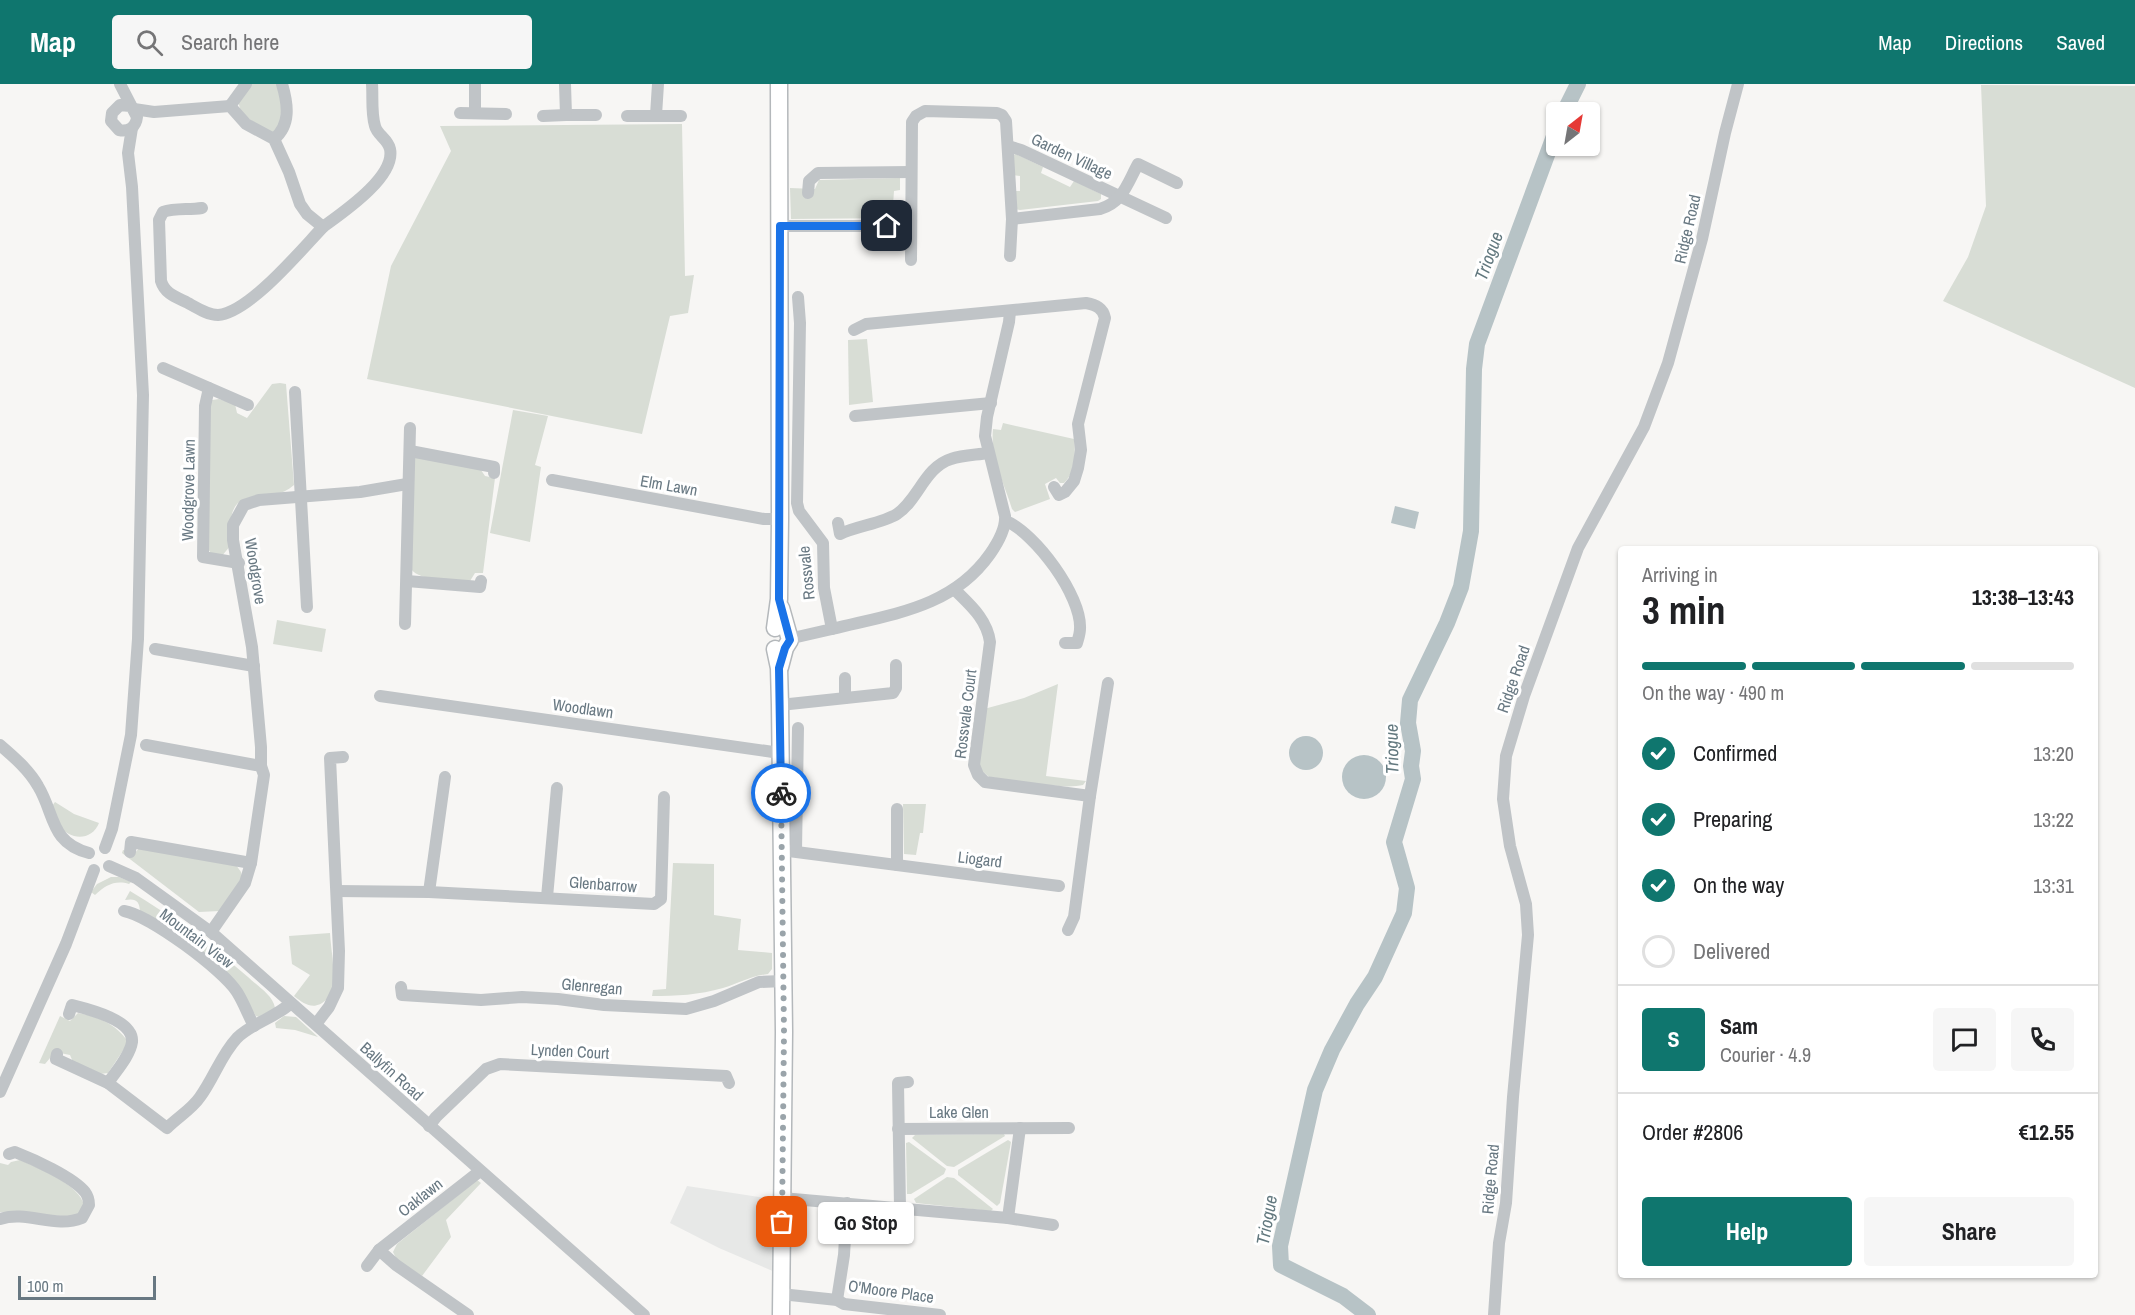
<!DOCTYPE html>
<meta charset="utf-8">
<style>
:root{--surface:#fff;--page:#f6f6f6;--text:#202124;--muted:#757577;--line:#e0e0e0;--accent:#0f766e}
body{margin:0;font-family:"Archivo Narrow",sans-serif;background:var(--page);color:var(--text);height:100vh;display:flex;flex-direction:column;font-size:22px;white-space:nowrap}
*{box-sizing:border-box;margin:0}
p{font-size:20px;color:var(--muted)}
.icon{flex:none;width:33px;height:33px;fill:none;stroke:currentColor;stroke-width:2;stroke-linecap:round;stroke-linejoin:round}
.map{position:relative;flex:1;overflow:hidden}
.sheet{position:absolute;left:1618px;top:462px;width:480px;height:732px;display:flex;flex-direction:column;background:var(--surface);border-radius:6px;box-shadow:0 2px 4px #0004}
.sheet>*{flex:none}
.needle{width:39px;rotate:31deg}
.tools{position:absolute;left:1546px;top:18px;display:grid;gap:12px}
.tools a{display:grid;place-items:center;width:54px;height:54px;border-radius:6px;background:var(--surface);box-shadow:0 2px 4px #0004;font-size:30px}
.scale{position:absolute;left:18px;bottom:15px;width:138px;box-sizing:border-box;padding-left:6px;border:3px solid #687882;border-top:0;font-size:16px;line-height:21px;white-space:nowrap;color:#687882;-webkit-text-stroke:4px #fff;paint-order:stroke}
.pin{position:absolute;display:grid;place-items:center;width:51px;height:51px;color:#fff;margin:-26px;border-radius:12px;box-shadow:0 3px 9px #0006}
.courier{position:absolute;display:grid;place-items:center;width:60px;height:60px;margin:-30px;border:4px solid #1a73e8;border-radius:50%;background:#fff;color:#222;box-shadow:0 2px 8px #0007}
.bubble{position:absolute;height:42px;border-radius:6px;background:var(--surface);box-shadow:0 2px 4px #0004;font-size:20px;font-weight:700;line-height:42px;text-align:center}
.summary em{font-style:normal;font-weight:700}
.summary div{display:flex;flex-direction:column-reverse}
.summary{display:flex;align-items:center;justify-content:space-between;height:102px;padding:0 24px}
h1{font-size:39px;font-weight:700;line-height:45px}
.bar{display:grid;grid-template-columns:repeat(4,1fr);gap:9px 6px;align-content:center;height:72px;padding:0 24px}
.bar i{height:8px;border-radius:4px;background:var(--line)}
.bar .on{background:var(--accent)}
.bar p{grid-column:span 4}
.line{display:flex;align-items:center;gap:15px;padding:0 24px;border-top:2px solid var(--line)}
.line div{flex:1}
.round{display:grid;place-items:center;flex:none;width:63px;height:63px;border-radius:6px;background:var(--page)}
ol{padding:0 24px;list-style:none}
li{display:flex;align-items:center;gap:18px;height:66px}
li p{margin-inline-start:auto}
li .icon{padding:6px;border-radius:50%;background:var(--accent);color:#fff;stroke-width:4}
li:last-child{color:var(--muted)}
li i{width:33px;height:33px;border:3px solid var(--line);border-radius:50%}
.button{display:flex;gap:12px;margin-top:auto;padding:12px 24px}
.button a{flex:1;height:69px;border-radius:6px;background:var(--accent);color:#fff;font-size:24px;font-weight:700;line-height:69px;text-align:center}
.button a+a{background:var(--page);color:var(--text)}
header{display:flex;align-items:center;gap:36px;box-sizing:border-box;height:84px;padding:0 30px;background:var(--accent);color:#fff}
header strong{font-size:28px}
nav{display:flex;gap:33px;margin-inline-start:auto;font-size:21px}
.search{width:420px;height:54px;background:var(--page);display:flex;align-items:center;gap:15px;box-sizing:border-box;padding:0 21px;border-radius:6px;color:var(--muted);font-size:22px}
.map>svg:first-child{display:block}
.built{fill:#e7e8e7}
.green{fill:#d8ddd5}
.water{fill:#b7c3c6}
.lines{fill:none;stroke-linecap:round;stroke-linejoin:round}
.river{stroke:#b7c3c6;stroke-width:16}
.major-casing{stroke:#b4b8bb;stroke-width:19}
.minor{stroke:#c0c4c7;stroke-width:12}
.major{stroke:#fff;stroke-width:16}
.done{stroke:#9aa4aa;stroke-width:6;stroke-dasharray:0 10.8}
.route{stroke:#1a73e8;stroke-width:8}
.labels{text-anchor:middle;stroke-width:6;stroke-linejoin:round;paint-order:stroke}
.street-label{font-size:16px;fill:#687882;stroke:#fff}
.water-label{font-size:18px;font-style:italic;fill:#63797f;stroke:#fff}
</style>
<header>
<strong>Map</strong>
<div class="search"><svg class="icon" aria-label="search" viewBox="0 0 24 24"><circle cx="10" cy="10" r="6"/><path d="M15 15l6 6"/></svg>Search here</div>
<nav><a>Map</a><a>Directions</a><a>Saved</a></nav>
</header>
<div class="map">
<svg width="2135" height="1231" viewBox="0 0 2135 1231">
<rect width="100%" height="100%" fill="#f7f6f4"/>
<polygon class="built" points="687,1102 773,1115 775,1188 719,1164 670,1139"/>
<g class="green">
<polygon points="251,0 278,0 282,20 279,45 271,49 241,30 238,16"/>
<polygon points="1981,1 2135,2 2135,304 1943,217 1968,173 1986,122"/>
<polygon points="682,40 685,192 694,191 688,229 670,232 642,350 367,295 391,182 451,67 440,42"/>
<polygon points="1016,70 1043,83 1041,89 1070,103 1074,97 1101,110 1101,115 1098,117 1020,126 1015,125 1012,107 1020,107 1020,92 1012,91 1013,71"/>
<polygon points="900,94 900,106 894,107 893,121 901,121 901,134 791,135 790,104 815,105 819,96"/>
<polygon points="867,255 873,318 849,321 848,256"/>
<path d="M 280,299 L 286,300 L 294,401 C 265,427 224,389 231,461 L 221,473 L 213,472 L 208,465 L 208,322 L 212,316 L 219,315 L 235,320 L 237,329 L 247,334 L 272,300 Z"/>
<polygon points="513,326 548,332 535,381 541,383 530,458 490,449"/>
<path d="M 1003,339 L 1074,355 C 1076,369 1075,389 1064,399 L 1060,399 L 1056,394 L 1045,400 L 1050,415 L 1015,428 L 1012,425 C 1004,399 990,373 993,345 L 1001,346 Z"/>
<path d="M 416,373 L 479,383 L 485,392 L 495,394 L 483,489 L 475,489 L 470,497 C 455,496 420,498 411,485 L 413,376 Z"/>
<polygon points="277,536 326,545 322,568 273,560"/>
<path d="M 1058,600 L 1046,692 L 1086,697 L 1083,701 C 1063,706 1011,696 989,693 L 979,684 L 984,625 L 1024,614 Z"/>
<path d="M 55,718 L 74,730 L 99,739 C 92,757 70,757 59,741 C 56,736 54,728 52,722 Z"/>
<polygon points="903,720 926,720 923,749 920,749 916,771 904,770"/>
<polygon points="140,763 236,781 241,788 242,794 220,827 199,828 122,769 123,766 135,769"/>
<path d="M 673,779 L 714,780 L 714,831 L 741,835 L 738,866 L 772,869 L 772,885 L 768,890 C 750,892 740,899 723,904 C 699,911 676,912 652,912 L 653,906 L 666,905 Z"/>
<path d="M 111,793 L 119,793 L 131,798 L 129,800 C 115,796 106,801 95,811 L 91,808 L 97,800 Z"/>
<path d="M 130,807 C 173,833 210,860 248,893 C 257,902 273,911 275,924 L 259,933 L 256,932 L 242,910 L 140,829 C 140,817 136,814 125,816 Z"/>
<path d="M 330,849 C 331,866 335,885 333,902 C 333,907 330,911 327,915 C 315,927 305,921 294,912 L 310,891 L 292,880 L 289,852 Z"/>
<path d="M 78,929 C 97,932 115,940 126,955 L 126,962 L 108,989 L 100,990 L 73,978 L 70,971 L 55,968 L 45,980 L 39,979 L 60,932 L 70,937 Z"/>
<polygon points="284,932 296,933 318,953 295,946 276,944 275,939"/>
<polygon points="1004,1050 1005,1052 954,1083 947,1082 912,1054 915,1051"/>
<polygon points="1008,1056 1011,1058 1000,1119 997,1122 958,1091 958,1086"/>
<polygon points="909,1058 946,1085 944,1090 911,1110 907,1110 906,1059"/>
<path d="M 20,1076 C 38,1084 79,1100 84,1121 L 77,1133 L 0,1128 L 0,1079 L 8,1081 L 11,1078 Z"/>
<polygon points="947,1093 954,1094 993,1125 991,1127 916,1119 914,1115"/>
<polygon points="477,1096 481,1099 446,1136 451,1153 422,1192 397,1176 393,1168 397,1160"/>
</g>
<g class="water">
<polygon points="1395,422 1419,428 1415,445 1391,439"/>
<circle cx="1306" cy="669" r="17"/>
<circle cx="1364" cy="693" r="22"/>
</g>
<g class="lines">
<g class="river">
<polyline points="1564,28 1578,0"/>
<polyline points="1368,1231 1343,1212 1281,1181 1280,1162 1315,1006 1332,966 1357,920 1375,893 1404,829 1407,804 1394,758 1413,695 1411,682 1413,667 1408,639 1410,616 1447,539 1461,503 1471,447 1474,285 1477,260 1557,44"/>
</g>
<g class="major-casing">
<g id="major">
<polyline points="775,544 779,515 780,435 779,0"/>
<polyline points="775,565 779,584 780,621 784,948 781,1231"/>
<polyline points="780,583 785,564 790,556 781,524"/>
</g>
</g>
<g class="minor">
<path d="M 120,0 L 137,33 C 136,43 129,48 119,46 L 111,37 L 112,29 L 120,21 L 130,22"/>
<polyline points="475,0 475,29"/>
<polyline points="565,0 566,31 596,31"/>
<polyline points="230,22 246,0"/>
<path d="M 134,25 L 154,28 L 230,22 L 246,40 L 274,55 L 289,88 L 300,120 L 307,130 L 323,143 C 301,166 249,229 218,231 C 208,231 197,224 188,219 C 176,213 165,210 161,197 L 159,136 L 163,128 C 175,124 188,126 202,124"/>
<polyline points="460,29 506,30"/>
<polyline points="656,31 658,0"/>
<polyline points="543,32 566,31"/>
<polyline points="627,32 681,32"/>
<path d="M 274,55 C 291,41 288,20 282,0"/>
<polyline points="1008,62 1021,66 1166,134"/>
<polyline points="808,109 809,97 818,89 911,88"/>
<path d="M 1012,135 L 1100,125 C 1123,118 1127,100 1138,80 L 1177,99"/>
<polyline points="780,142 910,142"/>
<path d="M 323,143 C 342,129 396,93 390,65 C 388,55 377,51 375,42 C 371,29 373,13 372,0"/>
<polyline points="911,176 912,38 916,32 925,27 997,29 1002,31 1006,37 1012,135 1010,172"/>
<path d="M 854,246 L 866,240 L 1086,219 C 1096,221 1103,224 1105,234 L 1078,340 L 1081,366 L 1078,384 L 1074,397 L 1065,408 L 1059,411 L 1054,403"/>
<polyline points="163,284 248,321"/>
<polyline points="209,304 205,322 203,473 239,479"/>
<polyline points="295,308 307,523"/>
<polyline points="855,332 991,319"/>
<polyline points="410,367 494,383 494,389"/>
<polyline points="552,396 764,435 780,435"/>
<path d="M 1006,437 C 1035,449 1082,512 1080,545 C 1080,550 1078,555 1077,559 L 1065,559"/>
<path d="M 838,439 L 840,450 C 857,442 883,439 897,430 C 918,416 925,383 951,375 C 963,371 976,371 988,369"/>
<polyline points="407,497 480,503 481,497"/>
<path d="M 955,506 C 970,521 987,535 990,558 L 974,681 L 978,691 L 985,698 L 1090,712"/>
<polyline points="405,540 410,344"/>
<path d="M 832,545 C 892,530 952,524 990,470 C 997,460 1006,445 1005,432 L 985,352 L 987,333 L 1009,238 L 1010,227"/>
<polyline points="790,552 797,553 832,545 824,504 823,459 799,427 797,419 800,239 798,213"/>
<polyline points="155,565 254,582"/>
<polyline points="845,594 845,614"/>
<polyline points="380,612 780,669"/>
<polyline points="780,621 893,609 896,604 896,581"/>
<path d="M 0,661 C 14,673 29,686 38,702 C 55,730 50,759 89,769"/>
<polyline points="146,661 261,682"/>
<polyline points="897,725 897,781"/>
<polyline points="105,764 112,745 131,651 138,555 143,311 132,103 128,69 132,44"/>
<polyline points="781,766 1059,802"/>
<polyline points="796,767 798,644"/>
<polyline points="130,768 131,758 251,779"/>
<polyline points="109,782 136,794 211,848 644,1231"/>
<polyline points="337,807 429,808 654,820 661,815 664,713"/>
<polyline points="429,808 445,693"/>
<polyline points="547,813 557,704"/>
<path d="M 124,827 C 149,831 223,886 237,908 C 244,919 248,931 254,942"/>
<polyline points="1068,846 1074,833 1090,712 1108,599"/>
<polyline points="211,848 245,799 251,779 264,691 261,682 261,663 252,563 233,456 233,441 244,421 259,416 360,408 407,400"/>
<polyline points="401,903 402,911 481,916 522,913 558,915 604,921 686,925 714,917 759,898 783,897"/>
<path d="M 69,930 L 72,921 C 88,925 134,936 132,958 C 130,972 116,987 108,999"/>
<polyline points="316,940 329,923 338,904 339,867 330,674 343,673"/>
<path d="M 57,970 L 56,975 L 108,999 L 167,1044 C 178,1033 192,1025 200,1013 C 214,994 221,971 237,954 C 252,939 275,934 291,919"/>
<polyline points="0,1008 66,860 94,786"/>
<polyline points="429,1042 436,1033 486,985 500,980 726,992 729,999"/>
<polyline points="898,1045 1069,1044"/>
<polyline points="782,1114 1008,1134 1053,1141"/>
<polyline points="900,1124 898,999 908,998"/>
<polyline points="1008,1134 1020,1044"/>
<path d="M 0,1135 C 27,1126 55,1145 82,1134 L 89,1121 C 89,1116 88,1112 85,1108 C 73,1093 33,1075 15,1068 L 9,1070"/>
<polyline points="367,1182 379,1166"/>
<polyline points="781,1210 837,1216 844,1220 940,1231"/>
<polyline points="837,1216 844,1171 847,1119"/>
<polyline points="468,1231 396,1181 379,1166 480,1087"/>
<polyline points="1494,1231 1499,1159 1506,1119 1513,1013 1528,851 1526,820 1510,762 1503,715 1506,672 1524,612 1578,464 1644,343 1668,279 1702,155 1725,49 1738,0"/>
</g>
<use href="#major" class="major"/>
</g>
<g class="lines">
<polyline class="done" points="781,709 784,948 782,1138"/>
<polyline class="route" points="781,709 779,584 785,564 790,556 779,515 780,142 887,142"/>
</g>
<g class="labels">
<g class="street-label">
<text transform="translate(1072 72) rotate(25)" y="6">Garden Village</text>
<text transform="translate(1687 145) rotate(-77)" y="6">Ridge Road</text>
<text transform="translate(669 401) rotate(10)" y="6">Elm Lawn</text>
<text transform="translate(188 406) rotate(-89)" y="6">Woodgrove Lawn</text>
<text transform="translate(256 487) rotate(81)" y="6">Woodgrove</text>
<text transform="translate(806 489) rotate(-96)" y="6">Rossvale</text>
<text transform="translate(1513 595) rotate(-71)" y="6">Ridge Road</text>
<text transform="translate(583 624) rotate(8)" y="6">Woodlawn</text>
<text transform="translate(965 630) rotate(-83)" y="6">Rossvale Court</text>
<text transform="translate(980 775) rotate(7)" y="6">Liogard</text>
<text transform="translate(603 800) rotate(4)" y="6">Glenbarrow</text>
<text transform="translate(197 854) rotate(37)" y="6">Mountain View</text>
<text transform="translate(592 902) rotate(5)" y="6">Glenregan</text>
<text transform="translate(570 967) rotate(3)" y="6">Lynden Court</text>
<text transform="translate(392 987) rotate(42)" y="6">Ballyfin Road</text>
<text x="959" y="1034">Lake Glen</text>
<text transform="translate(1490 1095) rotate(-85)" y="6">Ridge Road</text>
<text transform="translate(420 1113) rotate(-38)" y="6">Oaklawn</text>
<text transform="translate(891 1207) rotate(8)" y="6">O'Moore Place</text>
</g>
<g class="water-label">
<text transform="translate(1489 172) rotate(-70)" y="6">Triogue</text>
<text transform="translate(1392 665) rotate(-91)" y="6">Triogue</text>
<text transform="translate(1267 1136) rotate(-80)" y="6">Triogue</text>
</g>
</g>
</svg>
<div class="tools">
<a><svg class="needle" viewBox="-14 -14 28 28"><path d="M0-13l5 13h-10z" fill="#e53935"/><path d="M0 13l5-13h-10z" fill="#757577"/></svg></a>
</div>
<div class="scale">100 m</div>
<div class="pin" style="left:782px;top:1138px;background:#ea580c"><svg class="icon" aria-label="bag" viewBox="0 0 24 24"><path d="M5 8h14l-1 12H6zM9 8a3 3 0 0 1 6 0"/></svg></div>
<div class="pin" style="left:887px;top:142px;background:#1f2937"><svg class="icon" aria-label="home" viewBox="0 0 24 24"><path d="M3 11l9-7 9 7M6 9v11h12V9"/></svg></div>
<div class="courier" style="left:781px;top:709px"><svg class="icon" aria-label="bike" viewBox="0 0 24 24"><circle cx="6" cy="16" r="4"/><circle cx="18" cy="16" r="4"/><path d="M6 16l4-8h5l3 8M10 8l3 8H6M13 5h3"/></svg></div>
<div class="bubble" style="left:818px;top:1118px;width:96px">Go Stop</div>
<section class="sheet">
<div class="summary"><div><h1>3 min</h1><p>Arriving in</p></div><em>13:38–13:43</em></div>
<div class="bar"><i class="on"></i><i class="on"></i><i class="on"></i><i></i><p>On the way · 490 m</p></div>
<ol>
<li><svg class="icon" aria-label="check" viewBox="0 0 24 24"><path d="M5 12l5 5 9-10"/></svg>Confirmed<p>13:20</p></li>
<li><svg class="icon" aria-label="check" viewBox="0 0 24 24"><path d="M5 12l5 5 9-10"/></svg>Preparing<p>13:22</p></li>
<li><svg class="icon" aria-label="check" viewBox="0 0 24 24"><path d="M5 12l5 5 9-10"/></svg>On the way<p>13:31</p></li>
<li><i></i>Delivered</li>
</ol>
<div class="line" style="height:108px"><b class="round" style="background:var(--accent);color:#fff">S</b><div><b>Sam</b><p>Courier · 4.9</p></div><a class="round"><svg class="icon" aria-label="chat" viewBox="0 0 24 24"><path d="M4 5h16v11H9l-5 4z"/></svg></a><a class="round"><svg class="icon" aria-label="phone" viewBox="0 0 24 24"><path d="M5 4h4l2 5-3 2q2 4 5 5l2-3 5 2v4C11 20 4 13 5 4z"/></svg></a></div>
<div class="line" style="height:78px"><div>Order #2806</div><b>€12.55</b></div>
<div class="button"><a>Help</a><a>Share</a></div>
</section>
</div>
